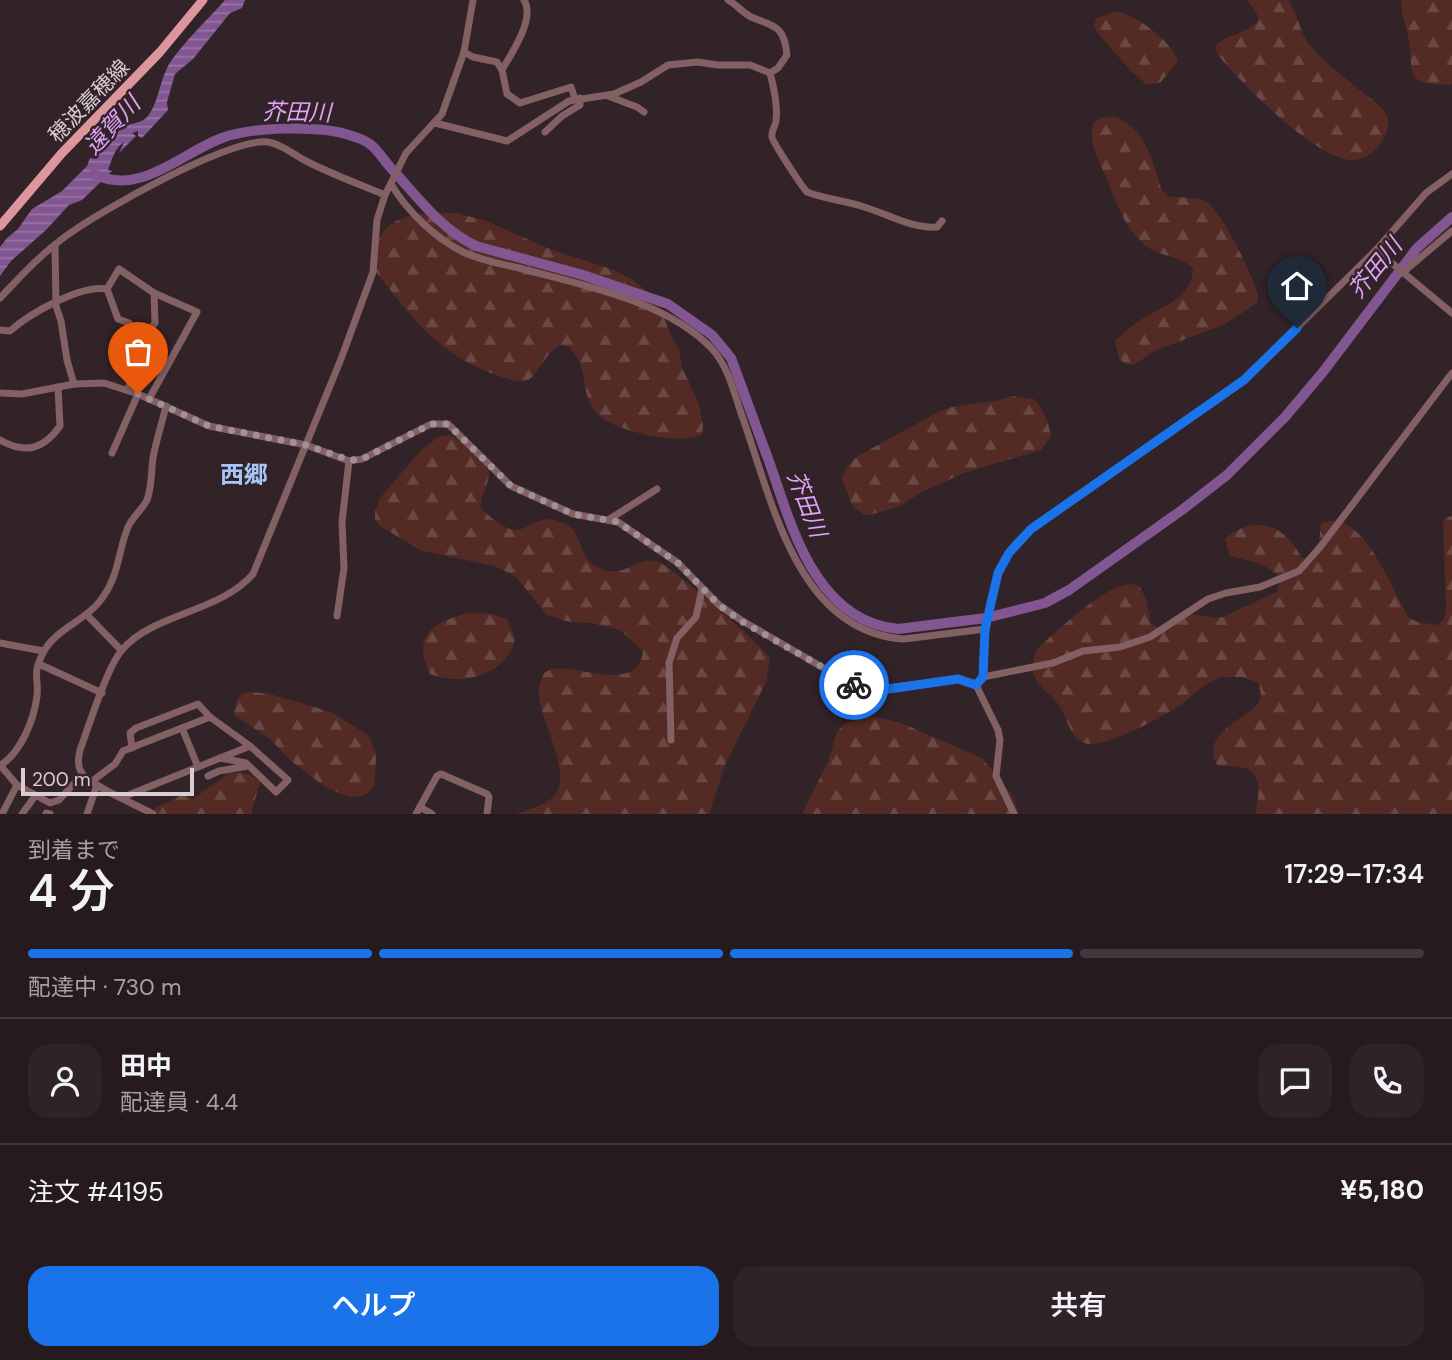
<!DOCTYPE html>
<html lang="ja">
<meta charset="utf-8">
<style>
:root{--surface:#261a1f;--page:#2e2328;--text:#f1f3f6;--muted:#a4a1a4;--line:#42383d;--accent:#1a73e8}
body{margin:0;font-family:"DM Sans","Noto Sans JP",sans-serif;background:var(--page);color:var(--text);height:100vh;display:flex;flex-direction:column;font-size:26px;white-space:nowrap}
*{box-sizing:border-box;margin:0}
p{font-size:23px;color:var(--muted)}
.icon{flex:none;width:38px;height:38px;fill:none;stroke:currentColor;stroke-width:2;stroke-linecap:round;stroke-linejoin:round}
.map{position:relative;height:814px;overflow:hidden}
.side{display:flex;flex-direction:column;background:var(--surface);flex:1}
.side>*{flex:none}
.scale{position:absolute;left:21px;bottom:18px;width:173px;box-sizing:border-box;padding-left:7px;border:4px solid #d8ced2;border-top:0;font-size:19px;line-height:24px;white-space:nowrap;color:#d8ced2;-webkit-text-stroke:5px #322329;paint-order:stroke}
.pin{position:absolute;display:grid;place-items:center;width:60px;height:60px;color:#fff;margin:-72px -30px;border-radius:50% 50% 50% 0;rotate:-45deg;box-shadow:0 0 7px #0007}
.pin .icon{rotate:45deg}
.courier{position:absolute;display:grid;place-items:center;width:70px;height:70px;margin:-35px;border:5px solid #1a73e8;border-radius:50%;background:#fff;color:#222;box-shadow:0 2px 9px #0007}
.head em{font-style:normal;font-weight:600}
.head div{display:flex;flex-direction:column-reverse}
.head{display:flex;align-items:center;justify-content:space-between;height:119px;padding:0 28px}
h1{font-size:46px;font-weight:600;line-height:52px}
.bar{display:grid;grid-template-columns:repeat(4,1fr);gap:10px 7px;align-content:center;height:84px;padding:0 28px}
.bar i{height:9px;border-radius:5px;background:var(--line)}
.bar .on{background:var(--accent)}
.bar p{grid-column:span 4}
.line{display:flex;align-items:center;gap:18px;padding:0 28px;border-top:2px solid var(--line)}
.line div{flex:1}
.round{display:grid;place-items:center;flex:none;width:74px;height:74px;border-radius:21px;background:var(--page)}
.button{display:flex;gap:14px;margin-top:auto;padding:14px 28px}
.button a{flex:1;height:80px;border-radius:21px;background:var(--accent);color:#fff;font-size:28px;font-weight:600;line-height:80px;text-align:center}
.button a+a{background:var(--page);color:var(--text)}
.map>svg:first-child{display:block}
.forest{fill:url(#forest-firs)}
.water{fill:url(#water-rules)}
.lines{fill:none;stroke-linecap:round;stroke-linejoin:round}
.river{stroke:#815691;stroke-width:10}
.minor{stroke:#836063;stroke-width:7}
.major{stroke:#dd969d;stroke-width:9}
.done{stroke:#9e9297;stroke-width:7;stroke-dasharray:0 12.6}
.route{stroke:#1a73e8;stroke-width:9}
.labels{text-anchor:middle;stroke-width:5;stroke-linejoin:round;paint-order:stroke}
.street-label{font-size:21px;fill:#d8ced2;stroke:#322329}
.water-label{font-size:23px;font-style:italic;fill:#e0a3f7;stroke:#322329}
.quarter-label{font-size:24px;font-weight:bold;fill:#a6c6f8;stroke:#322329}
</style>
<div class="map">
<svg width="1452" height="814" viewBox="0 0 1452 814">
<defs>
<pattern id="forest-firs" width="22" height="20" patternUnits="userSpaceOnUse" patternTransform="scale(1.75)"><rect width="22" height="20" fill="#532b24"/><path d="M5 1l3.5 6h-7zM16 11l3.5 6h-7z" fill="#6b4943"/></pattern>
<pattern id="water-rules" width="6" height="5" patternUnits="userSpaceOnUse" patternTransform="scale(1.75)"><rect width="6" height="5" fill="#815691"/><path d="M0 2.5h6" fill="none" stroke="#9875a4"/></pattern>
</defs>
<rect width="100%" height="100%" fill="#322329"/>
<g class="forest">
<path d="M 1247,0 L 1288,0 C 1298,13 1299,30 1308,43 C 1319,58 1337,71 1351,83 C 1361,92 1386,107 1388,119 C 1390,130 1382,145 1373,152 C 1367,157 1357,161 1349,160 C 1312,155 1242,84 1218,55 L 1215,46 C 1228,33 1245,35 1258,21 L 1257,14 Z"/>
<path d="M 1401,0 L 1452,0 L 1452,83 L 1449,85 L 1423,83 L 1413,76 C 1410,64 1411,52 1409,40 C 1407,26 1400,15 1401,0 Z"/>
<path d="M 1117,11 C 1141,19 1168,38 1178,61 L 1160,83 L 1146,84 L 1131,71 L 1097,32 L 1094,26 L 1096,18 Z"/>
<path d="M 1116,117 C 1147,130 1151,160 1162,190 L 1168,196 C 1181,199 1200,195 1210,205 C 1225,219 1253,275 1258,296 L 1257,303 L 1225,324 L 1154,351 L 1134,365 L 1125,364 L 1119,358 L 1115,341 C 1124,332 1134,324 1145,317 C 1165,306 1192,296 1193,269 C 1183,256 1159,257 1145,245 C 1123,227 1116,200 1105,175 C 1097,157 1089,144 1093,124 L 1100,118 Z"/>
<path d="M 431,213 L 457,213 L 486,221 L 552,250 L 614,270 L 636,282 L 658,303 L 673,340 L 679,349 L 682,367 L 699,405 L 703,424 L 702,435 C 679,445 612,432 596,412 C 583,397 586,378 579,361 C 576,356 573,352 570,347 L 560,345 C 544,354 538,375 528,380 C 520,384 510,379 502,377 C 437,356 413,318 372,267 C 376,227 393,216 431,213 Z"/>
<path d="M 1014,396 L 1034,399 C 1043,409 1049,423 1051,436 L 1041,450 L 964,473 L 922,492 L 898,507 L 869,515 L 864,515 L 852,505 L 842,478 L 847,466 L 858,456 L 938,412 L 952,407 L 995,401 Z"/>
<path d="M 450,435 C 463,442 491,457 489,475 C 487,488 481,492 481,508 C 529,556 524,508 561,522 C 585,530 576,556 595,566 C 623,582 634,557 656,561 C 670,564 759,643 770,658 L 766,682 L 725,765 L 709,814 L 516,814 C 526,810 538,807 547,802 C 582,780 536,720 539,689 C 540,684 542,678 544,673 C 547,672 550,669 554,669 C 578,665 639,694 643,651 L 620,630 L 591,623 L 570,622 L 547,615 L 515,576 L 495,566 L 422,551 L 380,526 L 375,519 L 375,511 L 380,498 L 421,450 L 440,436 Z"/>
<path d="M 1452,516 L 1452,814 L 1255,814 C 1259,797 1264,770 1240,767 C 1232,766 1225,767 1217,765 C 1200,736 1241,721 1258,704 L 1261,696 L 1259,683 L 1242,677 L 1220,677 C 1203,684 1191,698 1176,708 C 1159,718 1100,752 1082,742 C 1066,732 1067,711 1053,698 C 1034,681 1027,672 1038,648 C 1057,632 1115,573 1139,586 L 1146,599 L 1151,624 L 1159,628 L 1181,612 L 1215,618 L 1223,617 L 1277,592 L 1280,580 C 1271,563 1245,561 1229,555 L 1225,539 C 1247,520 1272,519 1292,543 C 1298,551 1301,559 1310,563 C 1320,554 1319,537 1321,524 C 1361,503 1393,593 1409,618 L 1417,622 L 1438,625 L 1444,619 L 1446,607 L 1443,521 L 1445,518 Z"/>
<path d="M 468,613 L 492,614 L 507,619 L 515,639 C 507,675 461,687 430,674 C 411,635 434,622 468,613 Z"/>
<path d="M 251,692 L 270,694 L 331,712 L 368,735 L 376,753 L 375,781 L 372,789 L 363,796 L 349,797 L 325,787 L 290,760 L 271,740 L 234,715 C 236,702 235,694 251,692 Z"/>
<polygon points="871,716 901,723 982,758 1012,795 1019,814 802,814 828,762 837,732 845,723"/>
<polygon points="230,772 249,774 260,782 251,814 154,814 155,808 182,795 193,799"/>
</g>
<path class="water" d="M 225,0 L 245,0 L 242,8 L 230,13 L 193,59 L 175,74 L 167,102 L 168,110 L 142,138 L 138,136 L 138,131 L 132,133 L 136,136 L 119,153 L 124,142 C 114,149 112,160 108,170 L 112,171 L 82,200 L 69,205 L 46,230 L 11,261 L 0,276 L 0,247 L 7,238 L 18,229 L 32,209 L 62,191 L 87,166 L 90,158 L 95,159 C 101,149 113,133 124,127 C 132,122 141,124 148,116 C 159,101 159,83 168,66 C 179,47 209,18 225,0 Z"/>
<g class="lines">
<path class="river" d="M 94,174 C 140,197 181,153 222,138 C 251,127 319,125 349,135 C 374,142 375,149 390,167 C 417,196 440,229 476,246 L 583,275 L 668,304 L 712,335 L 731,358 C 744,393 757,429 770,464 C 792,528 816,621 898,629 L 986,618 L 1045,603 L 1069,590 L 1182,510 L 1227,475 L 1285,417 L 1323,372 L 1417,248 L 1452,217"/>
<g class="minor">
<path d="M 728,0 C 737,5 743,13 751,17 C 775,27 784,25 787,55 L 778,68 L 770,73"/>
<polyline points="464,52 473,57 497,62 502,70 507,94 520,103 571,87 575,99"/>
<path d="M 502,70 C 511,54 536,18 524,0"/>
<polyline points="608,96 637,107 644,112"/>
<path d="M 435,123 L 507,141 L 569,101 L 614,94 L 641,82 L 668,65 L 698,62 L 718,65 L 750,65 L 770,73 C 774,88 778,106 776,121 C 775,127 771,131 772,137 C 772,141 802,187 807,192 C 824,199 843,200 861,206 C 886,213 911,229 937,227 L 942,221"/>
<polyline points="545,132 562,116 580,105 580,98"/>
<path d="M 391,184 C 407,211 435,238 463,252 C 480,260 501,264 519,268 C 581,285 668,301 713,350 C 728,367 734,392 741,413 C 771,495 795,632 904,639 L 985,629"/>
<polyline points="55,245 56,306 61,321 67,360 74,384"/>
<polyline points="1376,250 1452,313"/>
<polyline points="1402,273 1452,231"/>
<polyline points="107,289 118,319 129,323 137,346 128,390"/>
<path d="M 0,298 C 21,276 41,254 66,236 C 100,211 229,138 268,142 C 282,144 294,155 306,161 C 331,174 359,184 385,195"/>
<path d="M 0,330 L 10,331 C 29,314 81,284 107,289 L 119,269 L 154,293 L 197,312 L 149,399"/>
<polyline points="137,346 155,323 154,293"/>
<polyline points="0,393 22,394 74,384 104,383 138,394 209,426 306,445 349,461 362,459 431,424 448,424 511,486 573,514 618,522 678,563 719,605 741,620 846,681 870,690 958,679 976,685 998,730 1000,740 996,776 1014,814"/>
<path d="M 0,440 C 25,454 43,450 60,426 L 58,387"/>
<polyline points="112,453 138,394"/>
<polyline points="608,520 657,489"/>
<polyline points="87,615 121,650"/>
<polyline points="337,616 344,568 342,522 349,461"/>
<polyline points="0,643 43,651"/>
<polyline points="39,664 102,693"/>
<path d="M 983,677 C 982,649 990,587 1003,563 C 1009,549 1020,539 1031,529 L 1244,380 L 1376,250 L 1426,193 L 1452,174"/>
<polyline points="981,680 983,677 1053,663 1083,651 1120,647 1150,637 1208,599 1226,593 1260,587 1299,571 1321,546 1452,373"/>
<polyline points="182,728 198,767"/>
<polyline points="671,740 669,663 677,638 696,617 702,589"/>
<polyline points="132,748 130,733 136,728 198,704 210,717"/>
<polyline points="220,758 246,763 276,792 288,780 250,746"/>
<polyline points="0,765 17,785 50,803 59,800 82,775"/>
<path d="M 1,765 C 21,752 34,720 37,696 C 39,677 32,676 42,655 C 54,629 84,622 100,601 C 120,575 117,554 128,527 C 133,516 142,510 147,500 C 152,487 151,472 153,458 C 156,441 162,423 166,406"/>
<polyline points="208,776 219,771 248,766"/>
<polyline points="91,782 115,764 123,751 210,717 250,746 121,798"/>
<polyline points="420,807 432,814"/>
<polyline points="46,813 50,814"/>
<polyline points="2,814 17,785"/>
<polyline points="22,814 35,796"/>
<polyline points="87,814 97,785"/>
<path d="M 153,814 C 139,806 88,785 81,772 C 77,765 78,758 80,750 C 89,726 107,667 122,650 C 153,613 219,613 253,574 L 341,359 L 373,272 L 377,220 L 385,195 L 406,153 L 442,114 L 464,52 L 473,0"/>
<polyline points="416,814 437,776 441,774 487,794 489,797 487,814"/>
</g>
<polyline class="major" points="0,226 62,153 160,52 203,0"/>
</g>
<g class="lines">
<polyline class="done" points="138,394 209,426 306,445 349,460 362,459 431,424 448,424 511,486 573,514 618,522 678,563 719,605 741,621 854,685"/>
<polyline class="route" points="854,685 870,690 882,690 958,679 976,685 983,677 985,629 998,573 1009,553 1031,529 1244,380 1297,328"/>
</g>
<g class="labels">
<g class="street-label">
<text transform="translate(89 101) rotate(-46)" y="7">穂波嘉穂線</text>
</g>
<g class="water-label">
<text transform="translate(297 112) rotate(1)" y="8">芥田川</text>
<text transform="translate(112 125) rotate(-47)" y="8">遠賀川</text>
<text transform="translate(1375 268) rotate(-51)" y="8">芥田川</text>
<text transform="translate(807 504) rotate(69)" y="8">芥田川</text>
</g>
<g class="quarter-label">
<text x="244" y="483">西郷</text>
</g>
</g>
</svg>
<div class="scale">200 m</div>
<div class="pin" style="left:138px;top:394px;background:#ea580c"><svg class="icon" aria-label="bag" viewBox="0 0 24 24"><path d="M5 8h14l-1 12H6zM9 8a3 3 0 0 1 6 0"/></svg></div>
<div class="pin" style="left:1297px;top:328px;background:#1f2937"><svg class="icon" aria-label="home" viewBox="0 0 24 24"><path d="M3 11l9-7 9 7M6 9v11h12V9"/></svg></div>
<div class="courier" style="left:854px;top:685px"><svg class="icon" aria-label="bike" viewBox="0 0 24 24"><circle cx="6" cy="16" r="4"/><circle cx="18" cy="16" r="4"/><path d="M6 16l4-8h5l3 8M10 8l3 8H6M13 5h3"/></svg></div>
</div>
<section class="side">
<div class="head"><div><h1>4 分</h1><p>到着まで</p></div><em>17:29–17:34</em></div>
<div class="bar"><i class="on"></i><i class="on"></i><i class="on"></i><i></i><p>配達中 · 730 m</p></div>
<div class="line" style="height:126px"><a class="round"><svg class="icon" aria-label="person" viewBox="0 0 24 24"><circle cx="12" cy="8" r="4"/><path d="M4 21q1-7 8-7t8 7"/></svg></a><div><b>田中</b><p>配達員 · 4.4</p></div><a class="round"><svg class="icon" aria-label="chat" viewBox="0 0 24 24"><path d="M4 5h16v11H9l-5 4z"/></svg></a><a class="round"><svg class="icon" aria-label="phone" viewBox="0 0 24 24"><path d="M5 4h4l2 5-3 2q2 4 5 5l2-3 5 2v4C11 20 4 13 5 4z"/></svg></a></div>
<div class="line" style="height:91px"><div>注文 #4195</div><b>¥5,180</b></div>
<div class="button"><a>ヘルプ</a><a>共有</a></div>
</section>
